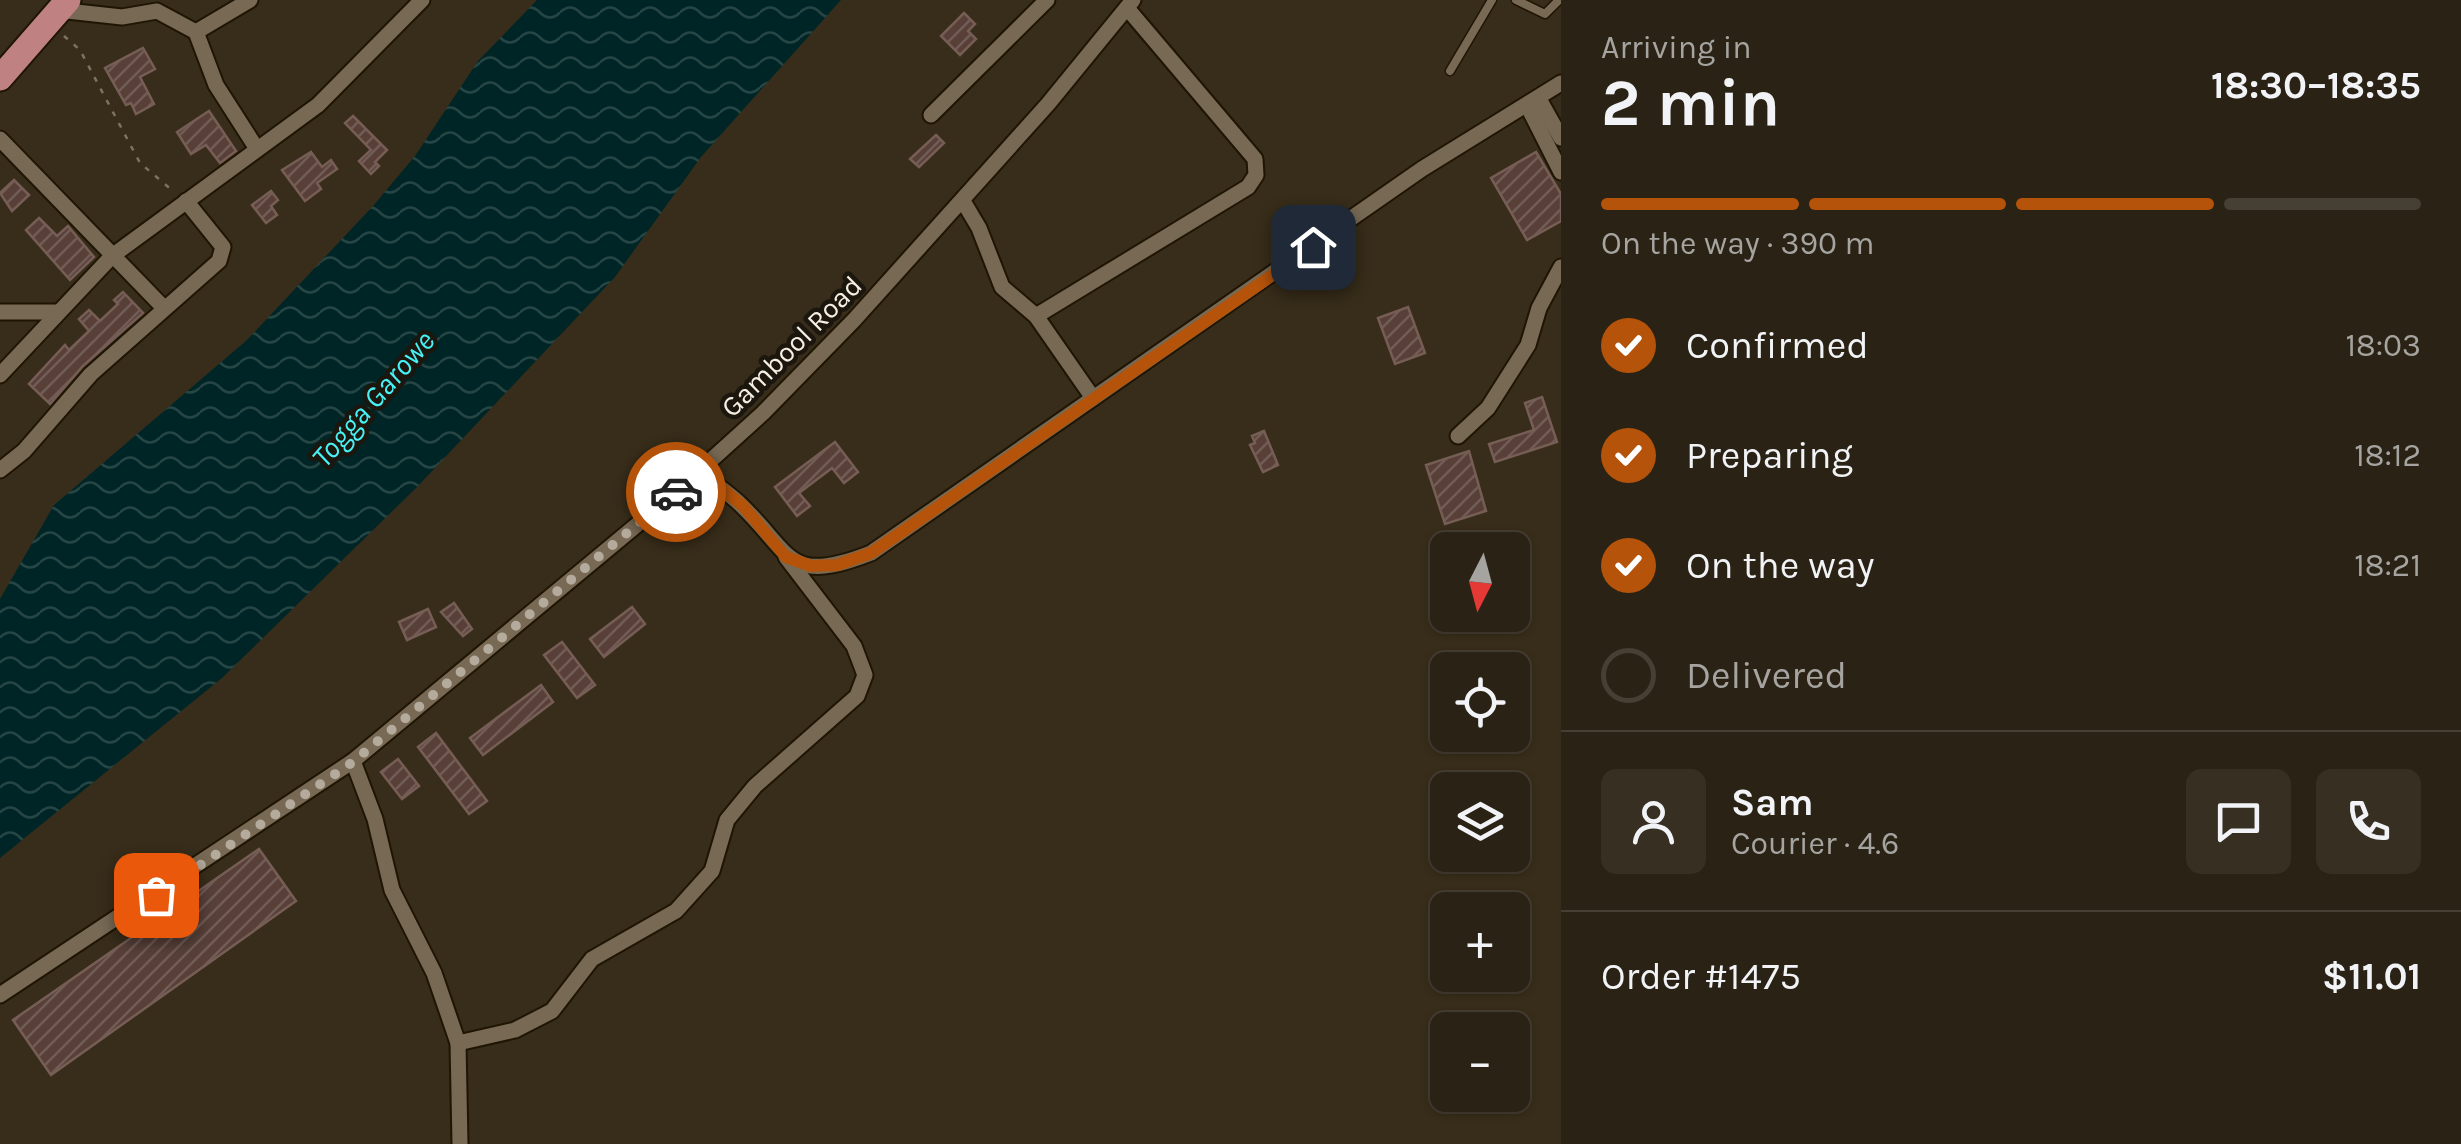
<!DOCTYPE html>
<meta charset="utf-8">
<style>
:root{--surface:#2a2214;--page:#362f22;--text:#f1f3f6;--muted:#a5a4a0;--line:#463f34;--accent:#b45309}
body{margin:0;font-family:Karla,sans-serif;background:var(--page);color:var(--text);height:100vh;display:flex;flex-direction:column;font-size:38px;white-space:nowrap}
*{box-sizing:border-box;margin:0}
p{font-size:32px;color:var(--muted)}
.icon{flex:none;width:55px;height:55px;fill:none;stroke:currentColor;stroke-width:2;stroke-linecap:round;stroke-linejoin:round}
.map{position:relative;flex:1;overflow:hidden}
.panel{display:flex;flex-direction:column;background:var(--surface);width:900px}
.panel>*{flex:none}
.needle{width:65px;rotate:186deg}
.tools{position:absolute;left:1430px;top:532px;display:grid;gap:20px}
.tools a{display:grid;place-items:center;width:100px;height:100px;border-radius:15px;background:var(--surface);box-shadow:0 2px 8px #0004,0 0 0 2px var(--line);font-size:50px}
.pin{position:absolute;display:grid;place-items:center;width:85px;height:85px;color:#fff;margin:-42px;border-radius:20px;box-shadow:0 5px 15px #0006}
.courier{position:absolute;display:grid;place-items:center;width:100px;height:100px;margin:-50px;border:8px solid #b45309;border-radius:50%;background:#fff;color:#222;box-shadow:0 2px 12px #0007}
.overview em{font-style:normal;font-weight:700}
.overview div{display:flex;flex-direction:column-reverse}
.overview{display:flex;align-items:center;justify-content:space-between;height:170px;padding:0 40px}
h1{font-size:65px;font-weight:700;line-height:75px}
.bar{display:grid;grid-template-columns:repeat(4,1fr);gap:15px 10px;align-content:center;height:120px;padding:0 40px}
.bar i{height:12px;border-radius:8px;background:var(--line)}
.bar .on{background:var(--accent)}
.bar p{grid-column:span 4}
.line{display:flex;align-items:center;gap:25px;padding:0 40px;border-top:2px solid var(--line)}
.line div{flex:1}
.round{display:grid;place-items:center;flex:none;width:105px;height:105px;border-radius:15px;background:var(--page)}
ol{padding:0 40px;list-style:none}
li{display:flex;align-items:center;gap:30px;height:110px}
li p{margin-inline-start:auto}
li .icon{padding:10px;border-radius:50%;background:var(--accent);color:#fff;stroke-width:4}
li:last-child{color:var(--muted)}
li i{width:55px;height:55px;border:5px solid var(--line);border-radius:50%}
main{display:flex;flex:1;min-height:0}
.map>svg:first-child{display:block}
.water{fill:url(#water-waves)}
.building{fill:url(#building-hatch);stroke:#765d55;stroke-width:2.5}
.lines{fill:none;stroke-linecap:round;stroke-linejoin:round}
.service-casing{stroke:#1f1503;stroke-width:11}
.minor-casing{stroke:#1f1503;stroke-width:19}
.primary-casing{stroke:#1f1503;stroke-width:29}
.path{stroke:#7c7262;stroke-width:2.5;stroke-dasharray:5 8;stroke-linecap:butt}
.service{stroke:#776954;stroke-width:8}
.minor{stroke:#776954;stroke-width:15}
.primary{stroke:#bf8182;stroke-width:25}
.done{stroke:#b4ab9d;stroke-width:10;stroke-dasharray:0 18}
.route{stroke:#b45309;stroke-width:12}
.labels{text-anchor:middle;stroke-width:9;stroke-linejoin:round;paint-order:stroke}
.street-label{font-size:28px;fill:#f7efe3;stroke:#1b160e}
.water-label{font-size:30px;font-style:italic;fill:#47f1f4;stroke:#1b160e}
</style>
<main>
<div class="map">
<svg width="1561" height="1144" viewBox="0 0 1561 1144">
<defs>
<pattern id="water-waves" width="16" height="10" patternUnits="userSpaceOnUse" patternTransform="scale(2.5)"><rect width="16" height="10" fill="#002526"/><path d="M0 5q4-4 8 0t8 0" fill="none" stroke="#264545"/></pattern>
<pattern id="building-hatch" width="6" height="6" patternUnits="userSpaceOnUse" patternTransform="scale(2.5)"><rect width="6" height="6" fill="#584039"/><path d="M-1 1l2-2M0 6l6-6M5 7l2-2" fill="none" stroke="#715c56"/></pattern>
</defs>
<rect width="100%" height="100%" fill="#382d1a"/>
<polygon class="water" points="537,0 841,0 701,157 615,277 417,487 222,678 0,858 0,599 54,505 247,340 373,206 415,156 478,61"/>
<g class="building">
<polygon points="964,13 975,24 968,31 976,39 960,55 941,36"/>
<polygon points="143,48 155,69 140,77 154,104 136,114 131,103 126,105 105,68"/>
<polygon points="209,111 236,151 220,163 206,145 191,154 177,132"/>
<polygon points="353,116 387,150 375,162 379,166 371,174 359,161 371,150 345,123"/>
<polygon points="936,135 944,143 919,167 910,159"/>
<polygon points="311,152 322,167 331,160 337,169 317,183 321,189 305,201 282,170"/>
<polygon points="1536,152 1561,194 1561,221 1527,240 1491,178"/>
<polygon points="14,180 29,195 12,211 0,193"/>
<polygon points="271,191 278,200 271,206 277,215 266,223 252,205"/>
<polygon points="39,218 57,236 68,226 94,257 70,280 26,230"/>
<polygon points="123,292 143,313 83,366 50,404 29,384 65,345 69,350 89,331 79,319 89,310 100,321 118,304 114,300"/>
<polygon points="1408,307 1425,353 1395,364 1378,318"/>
<polygon points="1542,397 1557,442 1495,462 1489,444 1534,430 1525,403"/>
<polygon points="1264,431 1278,465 1263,472 1250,445 1255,443 1252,436"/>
<polygon points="835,442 858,472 844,483 832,468 799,493 810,506 797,516 775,487"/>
<polygon points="1469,451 1486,511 1445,524 1426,465"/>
<polygon points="454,603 472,629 463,636 441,612"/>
<polygon points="632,607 645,624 604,657 590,639"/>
<polygon points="428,609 436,627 407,640 399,622"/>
<polygon points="562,642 595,685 577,698 544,655"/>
<polygon points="541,685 553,702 483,755 470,738"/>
<polygon points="436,733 487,801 469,814 418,747"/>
<polygon points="398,759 419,786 402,799 381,772"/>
<polygon points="259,849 296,901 51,1075 13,1020"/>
</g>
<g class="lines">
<g class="service-casing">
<g id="service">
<polyline points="1516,0 1545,14 1559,0"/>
<polyline points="1450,71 1492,0"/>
</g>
</g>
<g class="minor-casing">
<g id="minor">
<polyline points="58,10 122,17 157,11 196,32 216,85 257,149"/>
<polyline points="196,32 250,0"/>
<polyline points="1539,99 1561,138"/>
<polyline points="1528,107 1561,172"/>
<polyline points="931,115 1047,0"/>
<polyline points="0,139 163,307"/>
<polyline points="963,201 979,228 1002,287 1036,316 1093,398"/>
<polyline points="0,312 55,312"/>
<polyline points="1036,316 1248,187 1256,175 1255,159 1127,8"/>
<polyline points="0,375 112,256 318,105 422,0"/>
<polyline points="1458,436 1488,408 1528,345 1539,308 1561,267"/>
<polyline points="0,470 24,451 91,374 219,261 223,247 186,201"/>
<path d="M 699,470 C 712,483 728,492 741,505 C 792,554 787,586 871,553 L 1422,169 L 1561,83"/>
<polyline points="353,761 375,819 392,890 434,973 458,1043 460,1144"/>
<polyline points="0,995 353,761 668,499 763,413 854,320 1048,104 1133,0"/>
<polyline points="458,1043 515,1030 552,1011 592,959 676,911 712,871 727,820 755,786 857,696 865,675 854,646 786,557"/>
</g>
</g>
<g class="primary-casing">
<polyline id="primary" points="0,78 68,0"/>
</g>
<polyline class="path" points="64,36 80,50 140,163 173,191"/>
<use href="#service" class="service"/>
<use href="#minor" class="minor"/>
<use href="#primary" class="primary"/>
</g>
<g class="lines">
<polyline class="done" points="156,895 353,762 676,492"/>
<polyline class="route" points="676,492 699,470 743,506 786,557 811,566 837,565 871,553 893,538 1313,247"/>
</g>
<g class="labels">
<g class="street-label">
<text transform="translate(791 346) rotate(-45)" y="10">Gambool Road</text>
</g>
<g class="water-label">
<text transform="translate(373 399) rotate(-49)" y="10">Togga Garowe</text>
</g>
</g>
</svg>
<div class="tools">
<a><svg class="needle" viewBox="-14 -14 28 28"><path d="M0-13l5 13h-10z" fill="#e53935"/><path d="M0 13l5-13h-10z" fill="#a5a4a0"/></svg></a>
<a><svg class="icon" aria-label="locate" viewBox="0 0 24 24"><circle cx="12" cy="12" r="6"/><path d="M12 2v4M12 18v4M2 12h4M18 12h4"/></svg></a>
<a><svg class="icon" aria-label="layers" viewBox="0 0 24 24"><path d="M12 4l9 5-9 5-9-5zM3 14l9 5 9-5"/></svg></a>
<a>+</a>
<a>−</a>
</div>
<div class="pin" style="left:156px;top:895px;background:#ea580c"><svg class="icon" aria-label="bag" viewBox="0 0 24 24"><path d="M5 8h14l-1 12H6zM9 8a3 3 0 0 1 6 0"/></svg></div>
<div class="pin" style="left:1313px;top:247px;background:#1f2937"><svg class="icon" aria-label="home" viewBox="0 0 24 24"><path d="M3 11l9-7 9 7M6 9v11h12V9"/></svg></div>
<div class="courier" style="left:676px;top:492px"><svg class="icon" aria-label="car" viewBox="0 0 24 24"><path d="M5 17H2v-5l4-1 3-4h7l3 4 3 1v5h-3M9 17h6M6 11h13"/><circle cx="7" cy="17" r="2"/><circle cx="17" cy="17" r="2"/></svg></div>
</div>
<section class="panel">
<div class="overview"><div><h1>2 min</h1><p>Arriving in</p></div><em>18:30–18:35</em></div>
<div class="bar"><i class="on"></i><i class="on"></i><i class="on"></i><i></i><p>On the way · 390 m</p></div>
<ol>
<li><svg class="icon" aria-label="check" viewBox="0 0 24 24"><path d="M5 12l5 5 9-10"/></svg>Confirmed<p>18:03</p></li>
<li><svg class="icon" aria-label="check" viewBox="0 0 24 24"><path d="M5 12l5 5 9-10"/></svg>Preparing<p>18:12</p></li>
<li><svg class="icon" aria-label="check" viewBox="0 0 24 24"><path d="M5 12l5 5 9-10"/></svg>On the way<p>18:21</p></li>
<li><i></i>Delivered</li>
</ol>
<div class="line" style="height:180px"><a class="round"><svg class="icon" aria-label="person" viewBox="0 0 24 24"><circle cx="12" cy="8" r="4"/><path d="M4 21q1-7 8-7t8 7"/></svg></a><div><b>Sam</b><p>Courier · 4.6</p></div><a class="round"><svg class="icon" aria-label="chat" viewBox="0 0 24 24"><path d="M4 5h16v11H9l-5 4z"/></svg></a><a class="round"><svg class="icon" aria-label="phone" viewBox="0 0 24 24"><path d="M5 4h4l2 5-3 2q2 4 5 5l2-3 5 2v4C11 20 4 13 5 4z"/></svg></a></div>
<div class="line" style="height:130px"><div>Order #1475</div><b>$11.01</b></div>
</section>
</main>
